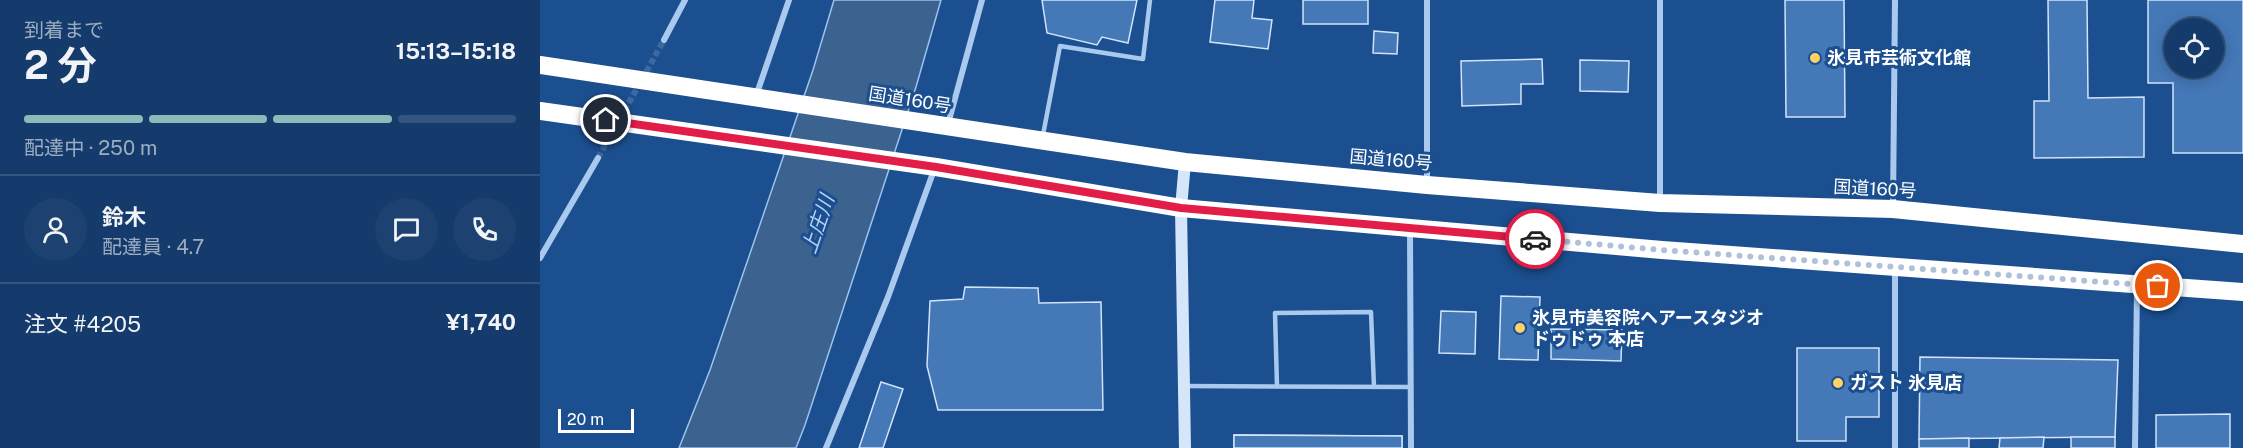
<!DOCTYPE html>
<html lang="ja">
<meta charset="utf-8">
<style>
:root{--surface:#143b6b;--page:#1d4271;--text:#f1f3f6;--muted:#9dadc1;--line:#33557e;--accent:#8bbbb9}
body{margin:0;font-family:"Public Sans","Noto Sans JP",sans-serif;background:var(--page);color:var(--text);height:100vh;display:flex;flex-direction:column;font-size:22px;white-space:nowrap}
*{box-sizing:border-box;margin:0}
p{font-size:20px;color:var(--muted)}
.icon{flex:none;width:33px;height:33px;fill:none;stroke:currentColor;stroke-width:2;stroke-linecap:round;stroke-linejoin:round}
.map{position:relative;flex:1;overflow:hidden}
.panel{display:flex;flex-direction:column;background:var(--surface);width:540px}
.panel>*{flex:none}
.controls{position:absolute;left:1624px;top:18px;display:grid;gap:12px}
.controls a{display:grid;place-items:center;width:60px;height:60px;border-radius:50%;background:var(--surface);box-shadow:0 3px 15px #0003,0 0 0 2px var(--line);font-size:30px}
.scale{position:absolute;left:18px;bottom:15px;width:76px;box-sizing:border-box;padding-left:6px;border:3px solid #fff;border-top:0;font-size:16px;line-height:21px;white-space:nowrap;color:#fff;-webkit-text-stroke:4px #1b4f8f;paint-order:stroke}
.pin{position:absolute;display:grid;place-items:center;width:51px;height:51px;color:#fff;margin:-26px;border:3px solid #fff;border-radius:50%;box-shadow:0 2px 6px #0007}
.courier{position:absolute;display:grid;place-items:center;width:60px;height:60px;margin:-30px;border:4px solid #e11d48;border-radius:50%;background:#fff;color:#222;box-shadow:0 2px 8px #0007}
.headline em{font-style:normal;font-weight:700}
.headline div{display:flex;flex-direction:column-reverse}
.headline{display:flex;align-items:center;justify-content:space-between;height:102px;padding:0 24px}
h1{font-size:39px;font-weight:700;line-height:45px}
.bar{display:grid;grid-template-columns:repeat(4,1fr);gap:9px 6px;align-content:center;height:72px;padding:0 24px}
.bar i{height:8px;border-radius:4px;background:var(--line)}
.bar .selected{background:var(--accent)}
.bar p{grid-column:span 4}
.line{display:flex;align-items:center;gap:15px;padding:0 24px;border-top:2px solid var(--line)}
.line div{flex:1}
.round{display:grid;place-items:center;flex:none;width:63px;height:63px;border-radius:32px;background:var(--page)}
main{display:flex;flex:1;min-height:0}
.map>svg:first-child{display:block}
.water{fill:#3c6290;stroke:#9cc4f0;stroke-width:1.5}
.building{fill:#4478b7;stroke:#cfe3fa;stroke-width:1.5;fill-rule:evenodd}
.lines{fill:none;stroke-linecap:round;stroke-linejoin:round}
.street-tunnel{stroke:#3d69a0;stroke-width:6;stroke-dasharray:6 3;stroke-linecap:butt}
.lane{stroke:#a9c9ee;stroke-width:4.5}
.street{stroke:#a9c9ee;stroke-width:6}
.secondary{stroke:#d6e6fa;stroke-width:12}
.highway{stroke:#fff;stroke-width:18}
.done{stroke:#afc1d8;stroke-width:6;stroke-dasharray:0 10.8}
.route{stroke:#e11d48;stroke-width:8}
.poi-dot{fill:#ffd166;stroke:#1b4f8f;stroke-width:2}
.labels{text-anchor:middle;stroke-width:6;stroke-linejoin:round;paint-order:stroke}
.poi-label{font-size:18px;font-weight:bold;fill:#fff;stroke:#1b4f8f;text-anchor:start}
.street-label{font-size:18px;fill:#fff;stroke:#1b4f8f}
.water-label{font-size:20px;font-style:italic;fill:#b5d3f5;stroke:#1b4f8f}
</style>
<main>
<section class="panel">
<div class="headline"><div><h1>2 分</h1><p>到着まで</p></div><em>15:13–15:18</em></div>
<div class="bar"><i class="selected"></i><i class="selected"></i><i class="selected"></i><i></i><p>配達中 · 250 m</p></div>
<div class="line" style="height:108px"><a class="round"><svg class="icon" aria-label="person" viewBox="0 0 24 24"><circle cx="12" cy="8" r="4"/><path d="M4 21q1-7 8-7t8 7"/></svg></a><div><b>鈴木</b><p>配達員 · 4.7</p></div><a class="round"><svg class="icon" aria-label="chat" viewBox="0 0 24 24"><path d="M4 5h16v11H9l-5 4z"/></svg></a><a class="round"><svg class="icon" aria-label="phone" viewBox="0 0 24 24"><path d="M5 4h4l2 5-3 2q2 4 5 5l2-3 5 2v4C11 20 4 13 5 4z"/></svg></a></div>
<div class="line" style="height:78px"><div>注文 #4205</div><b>¥1,740</b></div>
</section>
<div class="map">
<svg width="1703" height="448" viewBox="0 0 1703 448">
<rect width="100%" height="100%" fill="#1b4f8f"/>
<polygon class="water" points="294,0 401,0 376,87 265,425 256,448 139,448 170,370 273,70"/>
<g class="building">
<polygon points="502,0 597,0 588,43 562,37 557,45 507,33"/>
<polygon points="675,0 714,0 712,18 732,20 728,49 670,42"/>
<rect x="763" y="0" width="65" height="24"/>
<polygon points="1245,0 1304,0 1305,117 1246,117"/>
<polygon points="1508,0 1547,0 1548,98 1604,97 1604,157 1494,158 1494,101 1509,101"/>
<path d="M 1608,0 L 1703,0 L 1703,153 L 1633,153 L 1633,83 L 1608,83 ZM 1635,28 L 1674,28 L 1674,68 L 1635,68 Z"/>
<polygon points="834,31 858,33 857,54 833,53"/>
<polygon points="1002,59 1003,84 981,84 981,104 922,106 921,61"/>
<polygon points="1040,60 1089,61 1088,92 1040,91"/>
<polygon points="425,287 498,288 499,303 561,302 563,410 398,410 387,366 390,301 423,299"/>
<polygon points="961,296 1000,297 998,360 959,359"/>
<polygon points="901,311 936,312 935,354 899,353"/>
<polygon points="1011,329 1082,330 1081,361 1011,359"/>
<polygon points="1257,348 1339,348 1339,417 1306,417 1306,441 1257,441"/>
<polygon points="1380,357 1578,360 1575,437 1379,439"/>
<polygon points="341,382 363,389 343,448 319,448"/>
<polygon points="1690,414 1690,448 1616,448 1616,415"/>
<polygon points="694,435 862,436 862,448 694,448"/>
<polygon points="694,435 862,436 862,448 694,448"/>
<polygon points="1504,437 1503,448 1459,448 1460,438"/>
<rect x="1531" y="437" width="44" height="11"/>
<polygon points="1429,438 1429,448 1379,448 1379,439"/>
</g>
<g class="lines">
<polyline class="street-tunnel" points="58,158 124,40"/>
<g class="lane">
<polyline points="503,135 520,46 603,59 610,0"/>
<polyline points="644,386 871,387"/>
<polyline points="737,386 735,313 831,312 834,387"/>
</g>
<g class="street">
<polyline points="887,0 887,182"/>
<polyline points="124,40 145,0"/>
<polyline points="216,96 249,0"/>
<polyline points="408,124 442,0"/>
<polyline points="1120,200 1120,0"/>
<polyline points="1353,206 1355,0"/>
<polyline points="870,231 871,448"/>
<polyline points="0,258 58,158"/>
<polyline points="286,448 348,297 394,170"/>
<polyline points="1355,448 1355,269"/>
<polyline points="1595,448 1597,287"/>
</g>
<polyline class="secondary" points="645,162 641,208 645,448"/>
<g class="highway">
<polyline points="0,65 645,162 887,185 1120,203 1353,209 1703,244"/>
<polyline points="0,111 396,167 641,208 1122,250 1703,292"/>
</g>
</g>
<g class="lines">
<polyline class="done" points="995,239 1122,250 1618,286"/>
<polyline class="route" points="66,120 396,167 641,208 995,239"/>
</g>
<g class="poi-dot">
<circle cx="1275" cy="58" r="6"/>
<circle cx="980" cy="328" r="6"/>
<circle cx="1298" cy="383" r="6"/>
</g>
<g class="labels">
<g class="poi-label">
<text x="1287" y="64">氷見市芸術文化館</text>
<text x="992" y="324">氷見市美容院ヘアースタジオ<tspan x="992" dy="21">ドゥドゥ 本店</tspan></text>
<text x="1310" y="389">ガスト 氷見店</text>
</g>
<g class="street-label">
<text transform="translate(370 100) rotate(9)" y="6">国道160号</text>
<text transform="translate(851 160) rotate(5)" y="6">国道160号</text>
<text transform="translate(1335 189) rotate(3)" y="6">国道160号</text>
</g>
<g class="water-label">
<text transform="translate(278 224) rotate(-71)" y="7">上庄川</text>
</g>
</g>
</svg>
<div class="controls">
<a><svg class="icon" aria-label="locate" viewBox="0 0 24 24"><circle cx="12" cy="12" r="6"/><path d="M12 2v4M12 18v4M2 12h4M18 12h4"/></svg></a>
</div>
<div class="scale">20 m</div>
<div class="pin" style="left:1618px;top:286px;background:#ea580c"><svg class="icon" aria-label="bag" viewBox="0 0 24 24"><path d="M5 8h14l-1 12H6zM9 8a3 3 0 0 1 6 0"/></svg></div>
<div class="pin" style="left:66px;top:120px;background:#1f2937"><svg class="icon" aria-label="home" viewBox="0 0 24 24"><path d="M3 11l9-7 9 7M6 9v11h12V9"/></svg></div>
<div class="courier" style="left:995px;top:239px"><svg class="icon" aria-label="car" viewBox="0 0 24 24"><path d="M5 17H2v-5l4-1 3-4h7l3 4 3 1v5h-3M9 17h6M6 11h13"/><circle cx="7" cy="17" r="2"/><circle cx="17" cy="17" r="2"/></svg></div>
</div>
</main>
